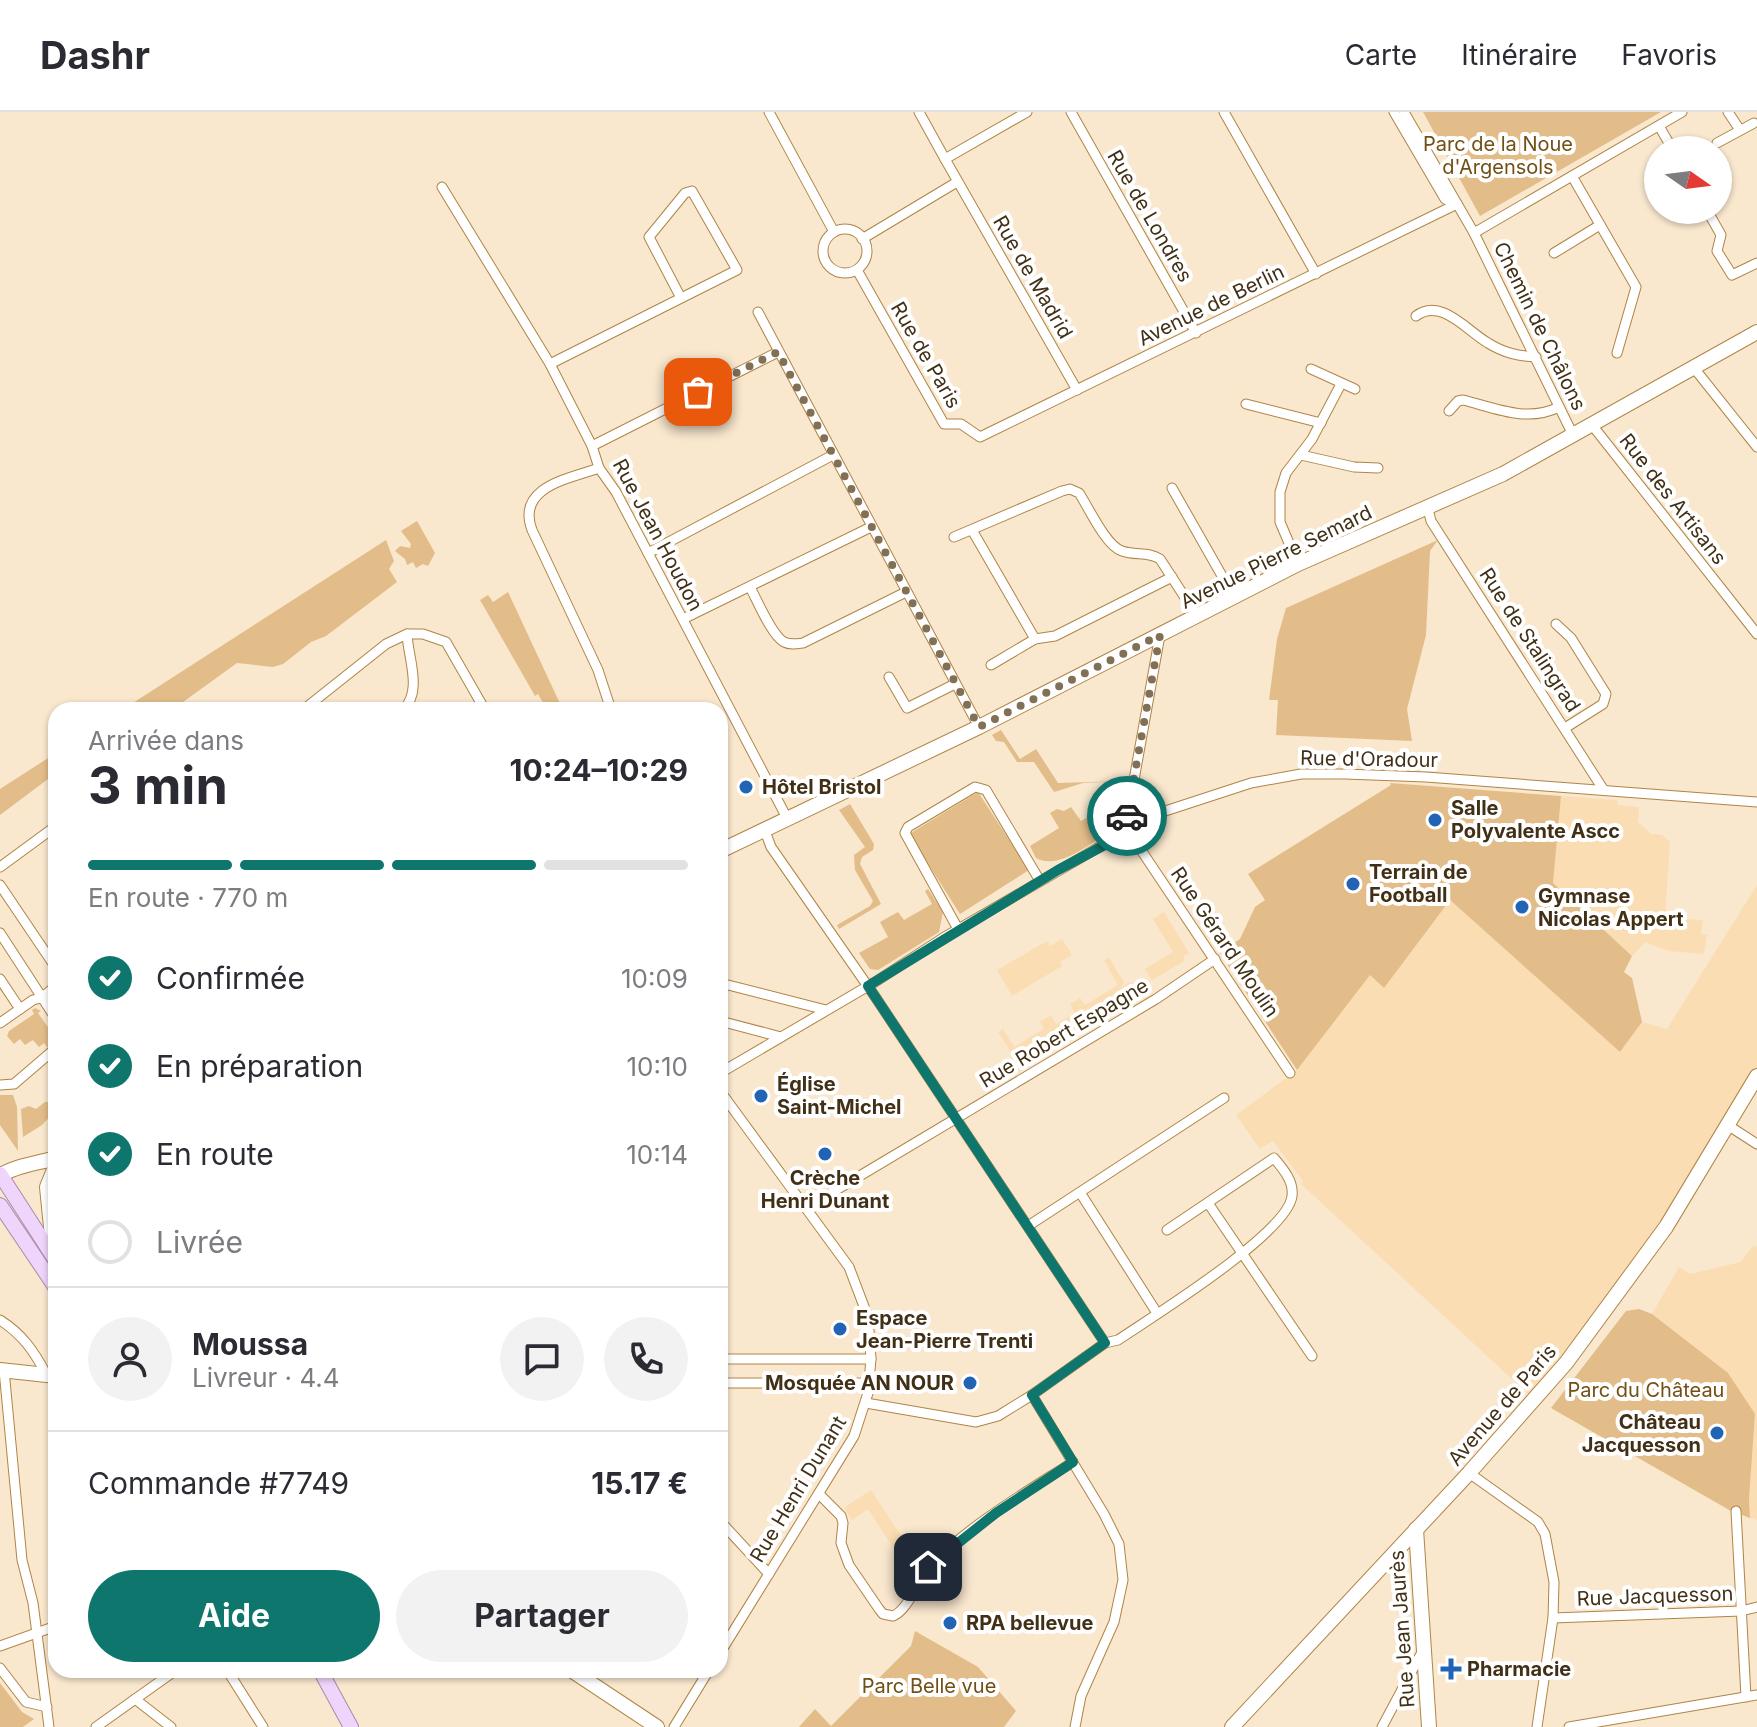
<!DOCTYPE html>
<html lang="fr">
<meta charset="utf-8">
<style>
:root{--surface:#fff;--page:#f2f2f3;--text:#2b2b33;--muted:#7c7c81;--line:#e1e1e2;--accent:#0f766e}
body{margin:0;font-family:Inter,sans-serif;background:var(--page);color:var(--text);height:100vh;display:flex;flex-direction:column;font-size:30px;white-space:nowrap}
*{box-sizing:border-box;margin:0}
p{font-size:26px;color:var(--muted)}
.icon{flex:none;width:44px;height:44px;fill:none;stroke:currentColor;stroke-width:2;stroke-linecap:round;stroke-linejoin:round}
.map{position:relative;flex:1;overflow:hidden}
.drawer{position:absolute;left:48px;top:590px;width:680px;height:976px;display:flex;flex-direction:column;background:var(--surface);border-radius:24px;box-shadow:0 2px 6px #0004}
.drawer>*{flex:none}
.needle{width:52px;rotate:104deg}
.buttons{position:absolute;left:1644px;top:24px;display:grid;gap:16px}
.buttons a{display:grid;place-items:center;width:88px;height:88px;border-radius:50%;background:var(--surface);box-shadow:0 2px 6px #0004;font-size:40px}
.pin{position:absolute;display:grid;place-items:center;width:68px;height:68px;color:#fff;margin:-34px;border-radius:16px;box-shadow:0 4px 12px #0006}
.courier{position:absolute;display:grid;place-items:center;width:80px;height:80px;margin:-40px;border:6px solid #0f766e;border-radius:50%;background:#fff;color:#222;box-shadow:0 2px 10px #0007}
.headline em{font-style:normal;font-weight:700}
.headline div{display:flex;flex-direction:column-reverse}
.headline{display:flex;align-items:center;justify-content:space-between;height:136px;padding:0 40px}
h1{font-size:52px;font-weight:700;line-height:60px}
.bar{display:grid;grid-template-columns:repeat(4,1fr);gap:12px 8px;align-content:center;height:96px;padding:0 40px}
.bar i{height:10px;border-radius:6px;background:var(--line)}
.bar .active{background:var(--accent)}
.bar p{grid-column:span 4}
.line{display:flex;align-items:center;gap:20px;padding:0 40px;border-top:2px solid var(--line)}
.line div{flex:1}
.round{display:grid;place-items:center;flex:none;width:84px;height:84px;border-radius:42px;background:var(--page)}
ol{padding:0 40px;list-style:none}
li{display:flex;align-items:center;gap:24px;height:88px}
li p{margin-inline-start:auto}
li .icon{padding:8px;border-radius:50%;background:var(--accent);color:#fff;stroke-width:4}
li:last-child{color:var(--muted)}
li i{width:44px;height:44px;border:4px solid var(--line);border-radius:50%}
.action{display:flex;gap:16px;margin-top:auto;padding:16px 40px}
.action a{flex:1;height:92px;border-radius:48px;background:var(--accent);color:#fff;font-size:32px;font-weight:700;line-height:92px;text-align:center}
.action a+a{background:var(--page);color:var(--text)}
header{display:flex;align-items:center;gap:48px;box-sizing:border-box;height:112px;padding:0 40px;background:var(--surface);border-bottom:2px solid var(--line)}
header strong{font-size:38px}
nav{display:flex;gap:44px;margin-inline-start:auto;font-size:28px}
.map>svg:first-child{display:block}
.built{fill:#fbddb3}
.green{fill:#e3bd89}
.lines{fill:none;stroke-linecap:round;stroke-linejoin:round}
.minor-casing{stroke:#af8546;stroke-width:11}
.secondary-casing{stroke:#af8546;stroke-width:16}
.primary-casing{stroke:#ac89a9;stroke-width:16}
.minor{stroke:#fff;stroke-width:9}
.secondary{stroke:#fff;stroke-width:14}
.primary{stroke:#efd5fb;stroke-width:14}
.done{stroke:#827056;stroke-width:8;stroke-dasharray:0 14.4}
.route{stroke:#0f766e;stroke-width:10}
.poi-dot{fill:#2164b5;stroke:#fff;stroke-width:3}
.labels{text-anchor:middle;stroke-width:8;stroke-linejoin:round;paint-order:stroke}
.park-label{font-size:20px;fill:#724f15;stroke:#fff}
.street-label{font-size:20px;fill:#423016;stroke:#fff}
.poi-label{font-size:20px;font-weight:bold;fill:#423016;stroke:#fff;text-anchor:start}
</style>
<header>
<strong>Dashr</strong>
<nav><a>Carte</a><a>Itinéraire</a><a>Favoris</a></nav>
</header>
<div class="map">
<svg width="1757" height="1615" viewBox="0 0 1757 1615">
<rect width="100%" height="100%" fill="#f9e7ce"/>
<g class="built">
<polygon points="1561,684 1617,688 1618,693 1639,695 1638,710 1651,722 1662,723 1670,730 1665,806 1703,808 1701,822 1707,823 1704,842 1669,839 1645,830 1632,844 1553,771"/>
<polygon points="1757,773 1757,966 1746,990 1538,1291 1301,1072 1303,1069 1273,1029 1260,1037 1236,1003 1296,959 1370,862 1384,875 1449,787 1620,940 1642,910 1667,917"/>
<polygon points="1164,800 1189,841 1184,844 1184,849 1152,868 1145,857 1173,840 1153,807"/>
<polygon points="1062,827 1072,843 1060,850 1062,854 1012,884 997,858 1047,829 1050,834"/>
<polygon points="1109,845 1124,871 1119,877 1130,870 1136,881 1086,911 1088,914 1066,927 1064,924 1025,950 1017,936 1011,940 998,920 1003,917 1014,935 1044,917 1040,910 1051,903 1056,912 1075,901 1070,892 1080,886 1085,893 1118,873 1104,848"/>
<polygon points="1757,1134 1757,1408 1750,1406 1749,1387 1755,1302 1652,1202 1679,1155 1690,1162 1741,1150 1752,1135"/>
<polygon points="871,1378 909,1436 898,1443 868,1397 852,1408 844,1396"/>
</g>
<g class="green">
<polygon points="1423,0 1661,0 1480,104"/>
<polygon points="417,409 435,441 428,454 423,452 416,456 413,450 407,453 405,447 395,439 400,434 410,436 411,432 401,419"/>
<polygon points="386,428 394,449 389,457 397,470 326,524 311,530 283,552 273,555 237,551 172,598 122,598"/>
<polygon points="1438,428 1430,439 1426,523 1407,597 1412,629 1276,623 1278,588 1269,588 1277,527 1286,496"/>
<polygon points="508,480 563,598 547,598 538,582 535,584 480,488 488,483 493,490"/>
<polygon points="1001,618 1020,647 1036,637 1058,671 1124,669 1083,671 1054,680 1034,650 1017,650 1004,630 996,629 992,623"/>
<polygon points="56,641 56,661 0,703 0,677"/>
<polygon points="1390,671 1561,684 1553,771 1632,844 1624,860 1632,866 1642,910 1620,940 1450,788 1384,876 1370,863 1297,958 1220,841 1240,827 1255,795 1265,788 1248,762 1391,673"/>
<path d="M 1123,673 L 1118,707 L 1114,717 C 1093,729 1060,759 1036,746 L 1030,734 L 1059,716 L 1050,701 L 1057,697 L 1064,699 L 1071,695 L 1081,709 L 1107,694 L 1099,681 L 1102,675 Z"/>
<polygon points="978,680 1029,758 960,802 909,722"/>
<polygon points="850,692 874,732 873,738 862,745 860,752 881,792 839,817 837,813 870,794 873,789 855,758 854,743 865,735 839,698"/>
<polygon points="928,777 943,800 939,820 878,858 870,857 859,841 888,825 880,810 898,800 904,808 932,792 925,779"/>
<polygon points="35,896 41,899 38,901 50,918 56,918 56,928 48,936 44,931 39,935 33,928 25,933 20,927 14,932 7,924 9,919 34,902 32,898"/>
<polygon points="0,983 13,983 17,995 18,1039 0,1013"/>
<polygon points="45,990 56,990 56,998 42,1013 23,1025 21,997 29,994 36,997"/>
<polygon points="1639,1197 1652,1202 1728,1261 1755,1302 1749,1387 1750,1406 1742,1403 1741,1399 1731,1399 1551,1296 1626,1199"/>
<polygon points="915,1519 978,1555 1016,1599 1004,1615 799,1615 815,1597 831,1614 911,1534"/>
<polygon points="0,1571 22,1600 34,1607 23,1615 0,1615"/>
</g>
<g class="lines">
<g class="minor-casing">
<g id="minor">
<polyline points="769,0 834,120"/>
<polyline points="919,0 945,47"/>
<polyline points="1027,0 945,47 1077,278"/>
<polyline points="1071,0 1196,221"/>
<polyline points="1224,0 1316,162"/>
<polyline points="1394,0 1445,87 1457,92"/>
<polyline points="1404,0 1474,121 1573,323"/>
<polyline points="1728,0 1740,18"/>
<polyline points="1659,14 1673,38"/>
<polyline points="1717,31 1754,11"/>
<polyline points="1572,64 1636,175 1617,241"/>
<polyline points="442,75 550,252 592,334 599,356 616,380 788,708"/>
<polyline points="1707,98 1721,123 1717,139 1732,163 1757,151"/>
<circle cx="845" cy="139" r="22"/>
<polyline points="1474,121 1682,0"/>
<polyline points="862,127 957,70"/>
<polyline points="1554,141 1600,113"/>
<polyline points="857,158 944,312 961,312 980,325 1457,92"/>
<polyline points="758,200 979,615"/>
<path d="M 1416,204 C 1441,185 1467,219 1488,231 C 1504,241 1518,244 1536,245"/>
<polyline points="550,252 737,158 692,79 685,81 649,125 681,186"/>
<polyline points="1694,256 1757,335"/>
<polyline points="1311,257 1355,277"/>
<polyline points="1246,292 1321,311"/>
<path d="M 1449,299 L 1458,289 L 1463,288 C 1495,296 1527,311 1559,295"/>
<polyline points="1592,313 1757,522"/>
<polyline points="592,334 778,240"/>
<polyline points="1301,343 1354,355 1378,356"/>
<path d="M 599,356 C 568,367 516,375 532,418 L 598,558 L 611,598"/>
<polyline points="1172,376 1234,485"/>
<polyline points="1428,397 1431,409 1603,677"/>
<polyline points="972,418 1035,527"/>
<path d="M 954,425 L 1062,379 L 1070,377 L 1079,381 C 1089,396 1106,434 1122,439 C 1136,444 1148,439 1160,447 L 1197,504"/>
<polyline points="648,441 833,343"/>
<polyline points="1298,452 1280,410 1280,380 1286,361 1312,327 1341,272"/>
<path d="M 750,475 C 757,488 772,524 784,530 C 790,533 796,532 803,531 L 906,480"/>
<polyline points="683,507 871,415"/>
<polyline points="1556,512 1571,526 1606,582 1603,592 1565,616"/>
<polyline points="1160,523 1127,707 1129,720 1290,961"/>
<polyline points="991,553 1035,527 1055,524 1172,465"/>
<polyline points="889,565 907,596 955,572"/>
<polyline points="303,598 386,532 407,522 423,522 446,530 485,598"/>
<path d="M 403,598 C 423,579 408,546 407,522"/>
<polyline points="765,719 771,735 874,883 1105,1231"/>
<polyline points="0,755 56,714"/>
<polyline points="0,773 56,856"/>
<polyline points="958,817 905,721 908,715 975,675 986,678 1040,769"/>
<polyline points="0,821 56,907"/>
<polyline points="0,867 20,897"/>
<polyline points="728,873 826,898"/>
<polyline points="720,909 781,925"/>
<polyline points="0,911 33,888 41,886 56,874"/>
<polyline points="720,961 875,870 943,826 1156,702 1251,671 1301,662 1345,662 1426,665 1757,690"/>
<polyline points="0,973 14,972 56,936"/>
<polyline points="720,979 849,1155 868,1205 871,1247 868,1281 854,1324 720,1541"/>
<polyline points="1729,1014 1757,1032"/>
<polyline points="1081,1082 1157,1201"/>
<polyline points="1208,1091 1312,1244"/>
<polyline points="806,1096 1156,887 1215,847"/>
<polyline points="1028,1114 1224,986"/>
<path d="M 0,1208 C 22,1222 34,1239 46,1262"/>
<polyline points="720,1247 871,1247"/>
<polyline points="4,1258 22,1448 33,1491 49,1615"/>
<polyline points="720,1271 870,1271"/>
<polyline points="866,1291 976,1310 998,1304 1032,1283"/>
<polyline points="1469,1361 1538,1410 1545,1422 1554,1470 1553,1506 1537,1615"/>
<path d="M 819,1382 L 841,1404 L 843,1411 L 841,1431 L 849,1453 L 879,1497 L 883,1502 L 893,1504 C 909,1498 919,1464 933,1451 C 973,1411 1025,1381 1073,1350"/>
<polyline points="1736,1399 1746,1585"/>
<polyline points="720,1409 769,1462"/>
<polyline points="1553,1506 1741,1499 1757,1495"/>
<polyline points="0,1534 56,1514"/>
<polyline points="0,1556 26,1590 47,1595"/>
<polyline points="227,1558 263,1615"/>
<polyline points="135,1587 171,1615"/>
<polyline points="96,1615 176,1558"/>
<polyline points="674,1615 709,1558"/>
<path d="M 1075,1615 L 1081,1584 L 1114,1510 L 1123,1468 L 1119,1432 L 1104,1402 L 1032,1283 L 1105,1231 L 1118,1228 C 1152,1205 1288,1121 1292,1084 C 1294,1069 1283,1057 1274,1046 L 1167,1118"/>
<polyline points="1382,1615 1422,1540"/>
<polyline points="1569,1615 1757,1583"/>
</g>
</g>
<g class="secondary-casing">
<g id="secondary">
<polyline points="720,739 979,615 1298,452 1503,362 1757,220"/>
<path d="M 0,1064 C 13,1054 39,1051 56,1046"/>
<polyline points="54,1145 47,1075 56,1053"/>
<polyline points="0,1258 56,1264"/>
<polyline points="1416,1417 1429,1615"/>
<polyline points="571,1558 657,1615"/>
<polyline points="1232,1615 1469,1361 1566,1251 1666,1115 1757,964"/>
</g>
</g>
<g class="primary-casing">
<g id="primary">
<polyline points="0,1062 56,1149"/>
<polyline points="0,1093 56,1176"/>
<polyline points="320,1558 351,1615"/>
</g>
</g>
<use href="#minor" class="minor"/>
<use href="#secondary" class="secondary"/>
<use href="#primary" class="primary"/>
</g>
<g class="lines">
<polyline class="done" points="698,280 778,240 979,615 1160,523 1127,704"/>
<polyline class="route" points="928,1455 996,1401 1073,1350 1032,1283 1105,1231 868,874 1058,758 1129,720 1127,704"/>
</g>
<g class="poi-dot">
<circle cx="746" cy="675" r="8"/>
<circle cx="1435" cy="708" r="8"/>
<circle cx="1353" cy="772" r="8"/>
<circle cx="1522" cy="795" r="8"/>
<circle cx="761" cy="984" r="8"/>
<circle cx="825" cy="1042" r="8"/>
<circle cx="840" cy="1217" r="8"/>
<circle cx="970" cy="1271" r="8"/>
<circle cx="1717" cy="1321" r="8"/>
<circle cx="950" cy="1511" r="8"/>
<path d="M1447 1545h8v8h8v8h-8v8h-8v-8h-8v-8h8z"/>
</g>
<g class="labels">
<g class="park-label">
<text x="1498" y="39">Parc de la Noue<tspan x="1498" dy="23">d'Argensols</tspan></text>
<text x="1646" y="1285">Parc du Château</text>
<text x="929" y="1581">Parc Belle vue</text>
</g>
<g class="street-label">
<text transform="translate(1150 104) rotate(60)" y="7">Rue de Londres</text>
<text transform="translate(1033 165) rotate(60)" y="7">Rue de Madrid</text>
<text transform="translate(1211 193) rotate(-26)" y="7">Avenue de Berlin</text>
<text transform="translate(1540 214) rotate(64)" y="7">Chemin de Châlons</text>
<text transform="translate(926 243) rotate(60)" y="7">Rue de Paris</text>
<text transform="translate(1673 387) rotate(52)" y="7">Rue des Artisans</text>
<text transform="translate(658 423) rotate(62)" y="7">Rue Jean Houdon</text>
<text transform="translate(1276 445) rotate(-26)" y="7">Avenue Pierre Semard</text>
<text transform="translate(1530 528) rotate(57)" y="7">Rue de Stalingrad</text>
<text transform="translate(1369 647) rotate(1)" y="7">Rue d'Oradour</text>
<text transform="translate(1225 830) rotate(56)" y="7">Rue Gérard Moulin</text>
<text transform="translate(1064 921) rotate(-31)" y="7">Rue Robert Espagne</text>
<text transform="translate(1502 1293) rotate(-49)" y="7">Avenue de Paris</text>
<text transform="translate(798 1377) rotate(-59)" y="7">Rue Henri Dunant</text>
<text transform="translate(1655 1484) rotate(-2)" y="7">Rue Jacquesson</text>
<text transform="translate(1402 1517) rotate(-94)" y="7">Rue Jean Jaurès</text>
</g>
<g class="poi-label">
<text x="762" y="682">Hôtel Bristol</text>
<text x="1451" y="703">Salle<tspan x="1451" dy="23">Polyvalente Ascc</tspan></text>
<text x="1369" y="767">Terrain de<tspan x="1369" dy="23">Football</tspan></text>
<text x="1538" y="791">Gymnase<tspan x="1538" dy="23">Nicolas Appert</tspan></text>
<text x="777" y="979">Église<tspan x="777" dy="23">Saint-Michel</tspan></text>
<text x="825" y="1073" text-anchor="middle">Crèche<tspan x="825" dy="23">Henri Dunant</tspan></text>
<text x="856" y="1213">Espace<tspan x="856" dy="23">Jean-Pierre Trenti</tspan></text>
<text x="954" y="1278" text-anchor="end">Mosquée AN NOUR</text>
<text x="1701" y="1317" text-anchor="end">Château<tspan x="1701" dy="23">Jacquesson</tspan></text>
<text x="966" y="1518">RPA bellevue</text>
<text x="1467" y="1564">Pharmacie</text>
</g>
</g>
</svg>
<div class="buttons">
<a><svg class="needle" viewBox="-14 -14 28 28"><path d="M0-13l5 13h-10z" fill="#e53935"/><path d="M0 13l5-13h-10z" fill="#7c7c81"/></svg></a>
</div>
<div class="pin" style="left:698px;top:280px;background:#ea580c"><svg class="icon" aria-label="bag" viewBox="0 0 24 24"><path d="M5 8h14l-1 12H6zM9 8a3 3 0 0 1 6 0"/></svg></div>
<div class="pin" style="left:928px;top:1455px;background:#1f2937"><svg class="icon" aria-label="home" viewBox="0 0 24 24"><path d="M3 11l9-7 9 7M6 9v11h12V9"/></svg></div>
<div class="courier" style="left:1127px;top:704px"><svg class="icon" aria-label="car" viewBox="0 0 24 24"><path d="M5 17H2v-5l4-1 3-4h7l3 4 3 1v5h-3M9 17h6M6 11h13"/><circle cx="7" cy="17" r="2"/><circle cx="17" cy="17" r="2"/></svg></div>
<section class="drawer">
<div class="headline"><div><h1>3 min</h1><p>Arrivée dans</p></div><em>10:24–10:29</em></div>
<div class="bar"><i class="active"></i><i class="active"></i><i class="active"></i><i></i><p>En route · 770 m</p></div>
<ol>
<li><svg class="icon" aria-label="check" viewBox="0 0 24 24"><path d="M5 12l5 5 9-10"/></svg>Confirmée<p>10:09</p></li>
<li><svg class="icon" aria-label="check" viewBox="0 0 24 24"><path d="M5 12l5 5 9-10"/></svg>En préparation<p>10:10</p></li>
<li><svg class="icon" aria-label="check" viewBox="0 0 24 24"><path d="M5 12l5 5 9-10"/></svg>En route<p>10:14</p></li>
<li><i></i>Livrée</li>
</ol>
<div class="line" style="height:144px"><a class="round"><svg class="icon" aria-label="person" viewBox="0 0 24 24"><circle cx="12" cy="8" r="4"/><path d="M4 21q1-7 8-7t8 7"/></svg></a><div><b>Moussa</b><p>Livreur · 4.4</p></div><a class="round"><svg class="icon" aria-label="chat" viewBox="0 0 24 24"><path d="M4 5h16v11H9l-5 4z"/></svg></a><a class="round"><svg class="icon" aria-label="phone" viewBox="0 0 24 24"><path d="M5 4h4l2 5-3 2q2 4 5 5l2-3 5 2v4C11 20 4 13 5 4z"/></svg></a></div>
<div class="line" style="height:104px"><div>Commande #7749</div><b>15.17 €</b></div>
<div class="action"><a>Aide</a><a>Partager</a></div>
</section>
</div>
